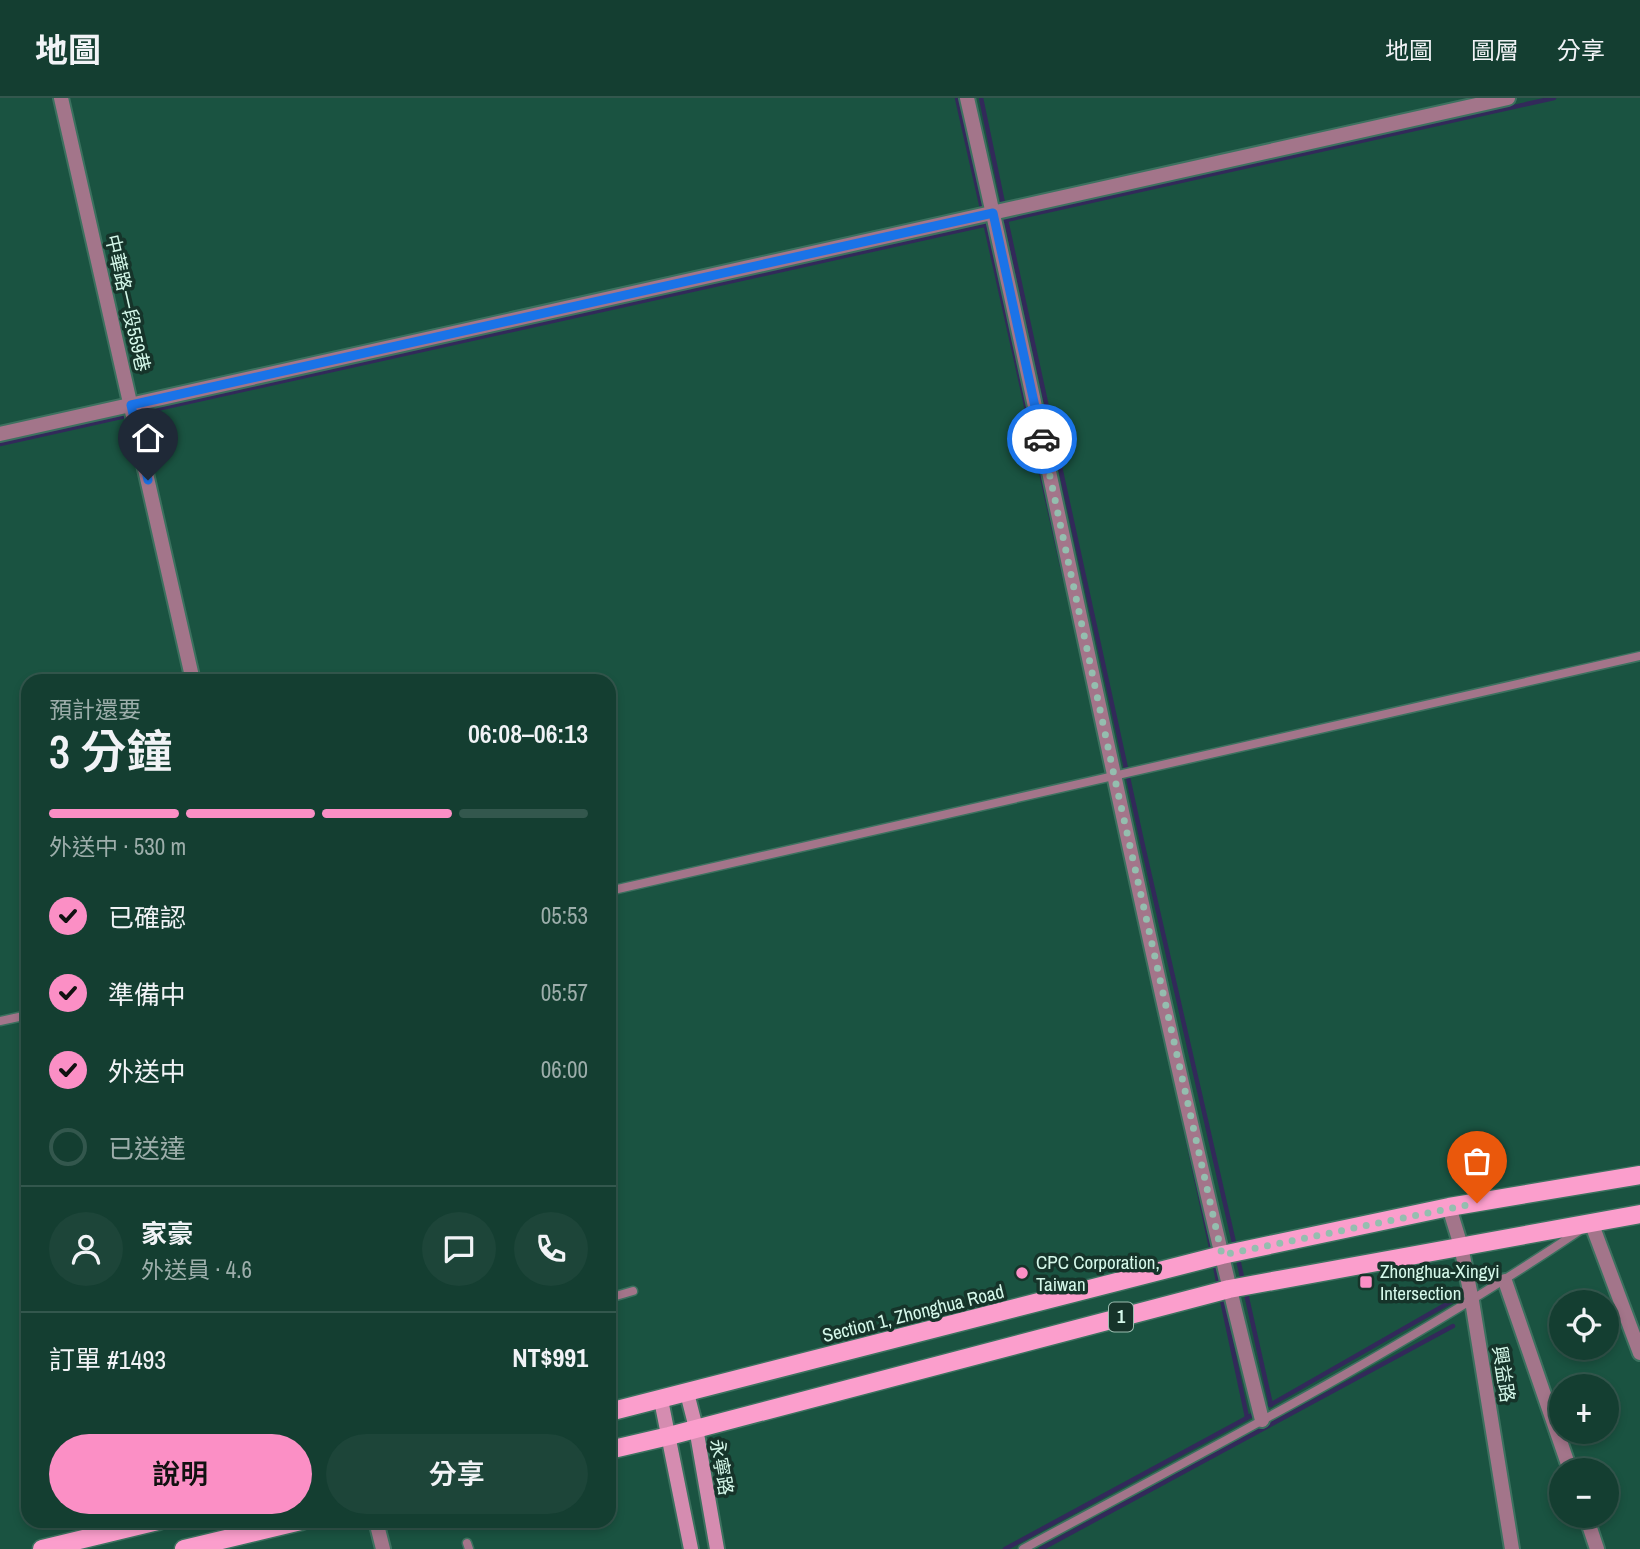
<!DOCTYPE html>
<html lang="zh-TW">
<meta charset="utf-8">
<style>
:root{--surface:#143e31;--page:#1d4539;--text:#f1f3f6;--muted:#9daeab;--line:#33574d;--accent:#fb8fc5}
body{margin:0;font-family:"Archivo Narrow","Noto Sans TC",sans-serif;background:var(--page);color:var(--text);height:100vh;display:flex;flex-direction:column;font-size:26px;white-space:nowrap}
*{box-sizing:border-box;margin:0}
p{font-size:23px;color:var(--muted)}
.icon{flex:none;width:38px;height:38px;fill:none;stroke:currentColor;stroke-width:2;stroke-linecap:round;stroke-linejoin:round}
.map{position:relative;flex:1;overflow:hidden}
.side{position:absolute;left:21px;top:576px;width:595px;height:854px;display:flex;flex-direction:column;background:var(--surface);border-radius:21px;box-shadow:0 4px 10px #0003,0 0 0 2px var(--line)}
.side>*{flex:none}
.controls{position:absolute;left:1549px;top:1192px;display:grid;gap:14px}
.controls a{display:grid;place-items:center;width:70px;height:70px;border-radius:50%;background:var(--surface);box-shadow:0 4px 10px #0003,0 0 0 2px var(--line);font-size:35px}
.pin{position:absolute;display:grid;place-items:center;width:60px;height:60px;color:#fff;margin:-72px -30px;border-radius:50% 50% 50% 0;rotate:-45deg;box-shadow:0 0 7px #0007}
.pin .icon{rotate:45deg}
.courier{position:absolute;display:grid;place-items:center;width:70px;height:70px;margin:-35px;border:5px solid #1a73e8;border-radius:50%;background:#fff;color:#222;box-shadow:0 2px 9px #0007}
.head em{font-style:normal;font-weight:600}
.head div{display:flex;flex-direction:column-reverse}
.head{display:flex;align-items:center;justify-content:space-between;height:119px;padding:0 28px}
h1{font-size:46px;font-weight:600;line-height:52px}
.bar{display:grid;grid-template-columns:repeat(4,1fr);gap:10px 7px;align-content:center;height:84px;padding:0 28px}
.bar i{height:9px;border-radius:5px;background:var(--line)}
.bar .on{background:var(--accent)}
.bar p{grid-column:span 4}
.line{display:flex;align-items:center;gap:18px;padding:0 28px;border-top:2px solid var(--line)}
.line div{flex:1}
.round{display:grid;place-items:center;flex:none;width:74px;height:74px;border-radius:37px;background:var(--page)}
ol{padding:0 28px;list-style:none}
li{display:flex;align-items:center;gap:21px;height:77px}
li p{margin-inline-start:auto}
li .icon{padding:7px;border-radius:50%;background:var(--accent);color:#111;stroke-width:4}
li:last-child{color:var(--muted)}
li i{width:38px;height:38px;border:4px solid var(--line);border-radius:50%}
.action{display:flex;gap:14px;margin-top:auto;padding:14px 28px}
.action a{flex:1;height:80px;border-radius:42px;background:var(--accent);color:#111;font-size:28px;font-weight:600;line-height:80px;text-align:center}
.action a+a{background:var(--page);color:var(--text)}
header{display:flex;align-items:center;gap:42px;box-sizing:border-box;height:98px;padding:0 35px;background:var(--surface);border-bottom:2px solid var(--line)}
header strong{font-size:33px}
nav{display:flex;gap:38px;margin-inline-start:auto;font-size:24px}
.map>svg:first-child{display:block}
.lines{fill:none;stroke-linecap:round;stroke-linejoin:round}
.stream{stroke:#32295a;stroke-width:4.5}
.lane-casing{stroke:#3c715f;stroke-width:11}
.street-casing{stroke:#3c715f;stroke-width:18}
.secondary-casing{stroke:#3c715f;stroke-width:18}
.primary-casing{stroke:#3c715f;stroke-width:21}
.lane{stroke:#a3758a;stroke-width:8}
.street{stroke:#a3758a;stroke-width:14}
.secondary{stroke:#d58cb0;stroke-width:14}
.primary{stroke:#fb9ecc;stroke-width:18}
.done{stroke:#94beaf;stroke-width:7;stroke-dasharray:0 12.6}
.route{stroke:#1a73e8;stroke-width:9}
.poi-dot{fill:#fb8fc5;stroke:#16342a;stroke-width:2.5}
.labels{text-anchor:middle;stroke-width:7;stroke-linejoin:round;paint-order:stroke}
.shield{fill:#16342a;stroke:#9cbdb0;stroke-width:2}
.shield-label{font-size:18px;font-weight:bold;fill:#d5f8ea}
.street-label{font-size:19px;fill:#d5f8ea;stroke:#16342a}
.poi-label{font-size:19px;fill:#d5f8ea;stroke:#16342a;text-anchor:start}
</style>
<header>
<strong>地圖</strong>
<nav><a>地圖</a><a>圖層</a><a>分享</a></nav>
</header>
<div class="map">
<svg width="1640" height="1451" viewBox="0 0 1640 1451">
<rect width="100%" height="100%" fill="#1a5341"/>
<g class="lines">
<g class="stream">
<polyline points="957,0 983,115"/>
<polyline points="981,0 1004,110"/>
<polyline points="1006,122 1143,748 1235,1149"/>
<polyline points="985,124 1065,481"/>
<polyline points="0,346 1554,0"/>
<polyline points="1183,1019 1212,1154"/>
<polyline points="1237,1157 1243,1183"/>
<polyline points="1214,1163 1219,1188"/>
<polyline points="1245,1191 1271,1307"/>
<polyline points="1221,1197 1247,1319"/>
<polyline points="1270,1307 1452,1203"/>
<polyline points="1005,1451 1256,1315"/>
<polyline points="1041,1451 1453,1228"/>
</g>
<g class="lane-casing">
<g id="lane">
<polyline points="609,793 1640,558"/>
<polyline points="0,923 28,917"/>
<polyline points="609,1200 633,1193"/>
<polyline points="467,1445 469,1451"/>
<path d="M 1023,1451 C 1211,1350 1402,1252 1579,1133"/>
</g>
</g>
<g class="street-casing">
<g id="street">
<polyline points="61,0 193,583"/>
<path d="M 967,0 C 1067,440 1152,884 1262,1322"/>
<polyline points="0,336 1508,0"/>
<polyline points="1449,1109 1461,1148 1472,1203 1512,1451"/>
<polyline points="1591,1124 1640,1255"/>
<polyline points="1505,1183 1570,1372"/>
<polyline points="1586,1418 1597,1451"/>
<polyline points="376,1423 383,1451"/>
</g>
</g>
<g class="secondary-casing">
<g id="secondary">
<polyline points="687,1295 696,1330 717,1451"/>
<polyline points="661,1302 691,1451"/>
</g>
</g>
<g class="primary-casing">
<g id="primary">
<polyline points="609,1314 1222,1157 1449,1109 1640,1077"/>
<polyline points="609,1352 669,1338 1229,1191 1640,1116"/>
<polyline points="42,1451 158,1423"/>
<polyline points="184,1451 301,1423"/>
</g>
</g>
<use href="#lane" class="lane"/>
<use href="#street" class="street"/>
<use href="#secondary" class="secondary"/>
<use href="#primary" class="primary"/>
</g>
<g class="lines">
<polyline class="done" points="1042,341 1114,677 1222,1157 1477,1105"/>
<polyline class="route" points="148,382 131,307 993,115 1042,341"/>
</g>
<g class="poi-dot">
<circle cx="1022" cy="1175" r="7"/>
<rect x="1359" y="1177" width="14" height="14" rx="3.5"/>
</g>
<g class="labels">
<rect class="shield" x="1109" y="1204.5" width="24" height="29" rx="5"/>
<g class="shield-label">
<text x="1121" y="1225">1</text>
</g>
<g class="street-label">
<text transform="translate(128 205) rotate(77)" y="7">中華路一段559巷</text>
<text transform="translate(913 1215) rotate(-14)" y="7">Section 1, Zhonghua Road</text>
<text transform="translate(1504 1276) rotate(81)" y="7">興益路</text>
<text transform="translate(722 1369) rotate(80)" y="7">永寧路</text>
</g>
<g class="poi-label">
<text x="1036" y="1171">CPC Corporation,<tspan x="1036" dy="22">Taiwan</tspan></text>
<text x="1380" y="1180">Zhonghua-Xingyi<tspan x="1380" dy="22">Intersection</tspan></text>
</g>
</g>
</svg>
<div class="controls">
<a><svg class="icon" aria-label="locate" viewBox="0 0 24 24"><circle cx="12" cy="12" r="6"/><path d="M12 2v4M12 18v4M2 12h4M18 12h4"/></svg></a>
<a>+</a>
<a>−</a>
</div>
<div class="pin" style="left:1477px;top:1105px;background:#ea580c"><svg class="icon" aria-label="bag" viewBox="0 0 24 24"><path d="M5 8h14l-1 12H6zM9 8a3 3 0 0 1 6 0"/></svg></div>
<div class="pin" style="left:148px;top:382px;background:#1f2937"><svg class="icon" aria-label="home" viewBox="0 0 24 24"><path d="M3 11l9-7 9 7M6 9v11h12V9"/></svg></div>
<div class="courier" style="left:1042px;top:341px"><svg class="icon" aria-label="car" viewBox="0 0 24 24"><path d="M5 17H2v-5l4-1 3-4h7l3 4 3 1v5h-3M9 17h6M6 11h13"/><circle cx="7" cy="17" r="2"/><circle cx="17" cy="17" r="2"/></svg></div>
<section class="side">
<div class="head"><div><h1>3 分鐘</h1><p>預計還要</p></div><em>06:08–06:13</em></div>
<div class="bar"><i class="on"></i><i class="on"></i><i class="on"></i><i></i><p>外送中 · 530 m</p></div>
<ol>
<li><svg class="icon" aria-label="check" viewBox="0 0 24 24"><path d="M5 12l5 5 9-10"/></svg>已確認<p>05:53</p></li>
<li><svg class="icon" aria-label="check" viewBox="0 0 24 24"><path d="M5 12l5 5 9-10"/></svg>準備中<p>05:57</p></li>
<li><svg class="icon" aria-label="check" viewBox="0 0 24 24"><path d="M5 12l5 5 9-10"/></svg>外送中<p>06:00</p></li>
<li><i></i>已送達</li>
</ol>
<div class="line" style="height:126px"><a class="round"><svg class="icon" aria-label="person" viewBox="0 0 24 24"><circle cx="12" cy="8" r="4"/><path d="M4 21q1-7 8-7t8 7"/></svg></a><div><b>家豪</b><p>外送員 · 4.6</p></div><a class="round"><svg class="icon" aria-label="chat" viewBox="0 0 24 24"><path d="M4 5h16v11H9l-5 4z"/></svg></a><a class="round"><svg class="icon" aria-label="phone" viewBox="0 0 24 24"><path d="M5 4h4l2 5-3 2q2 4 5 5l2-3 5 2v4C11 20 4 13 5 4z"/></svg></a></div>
<div class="line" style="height:91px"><div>訂單 #1493</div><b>NT$991</b></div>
<div class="action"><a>說明</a><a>分享</a></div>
</section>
</div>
